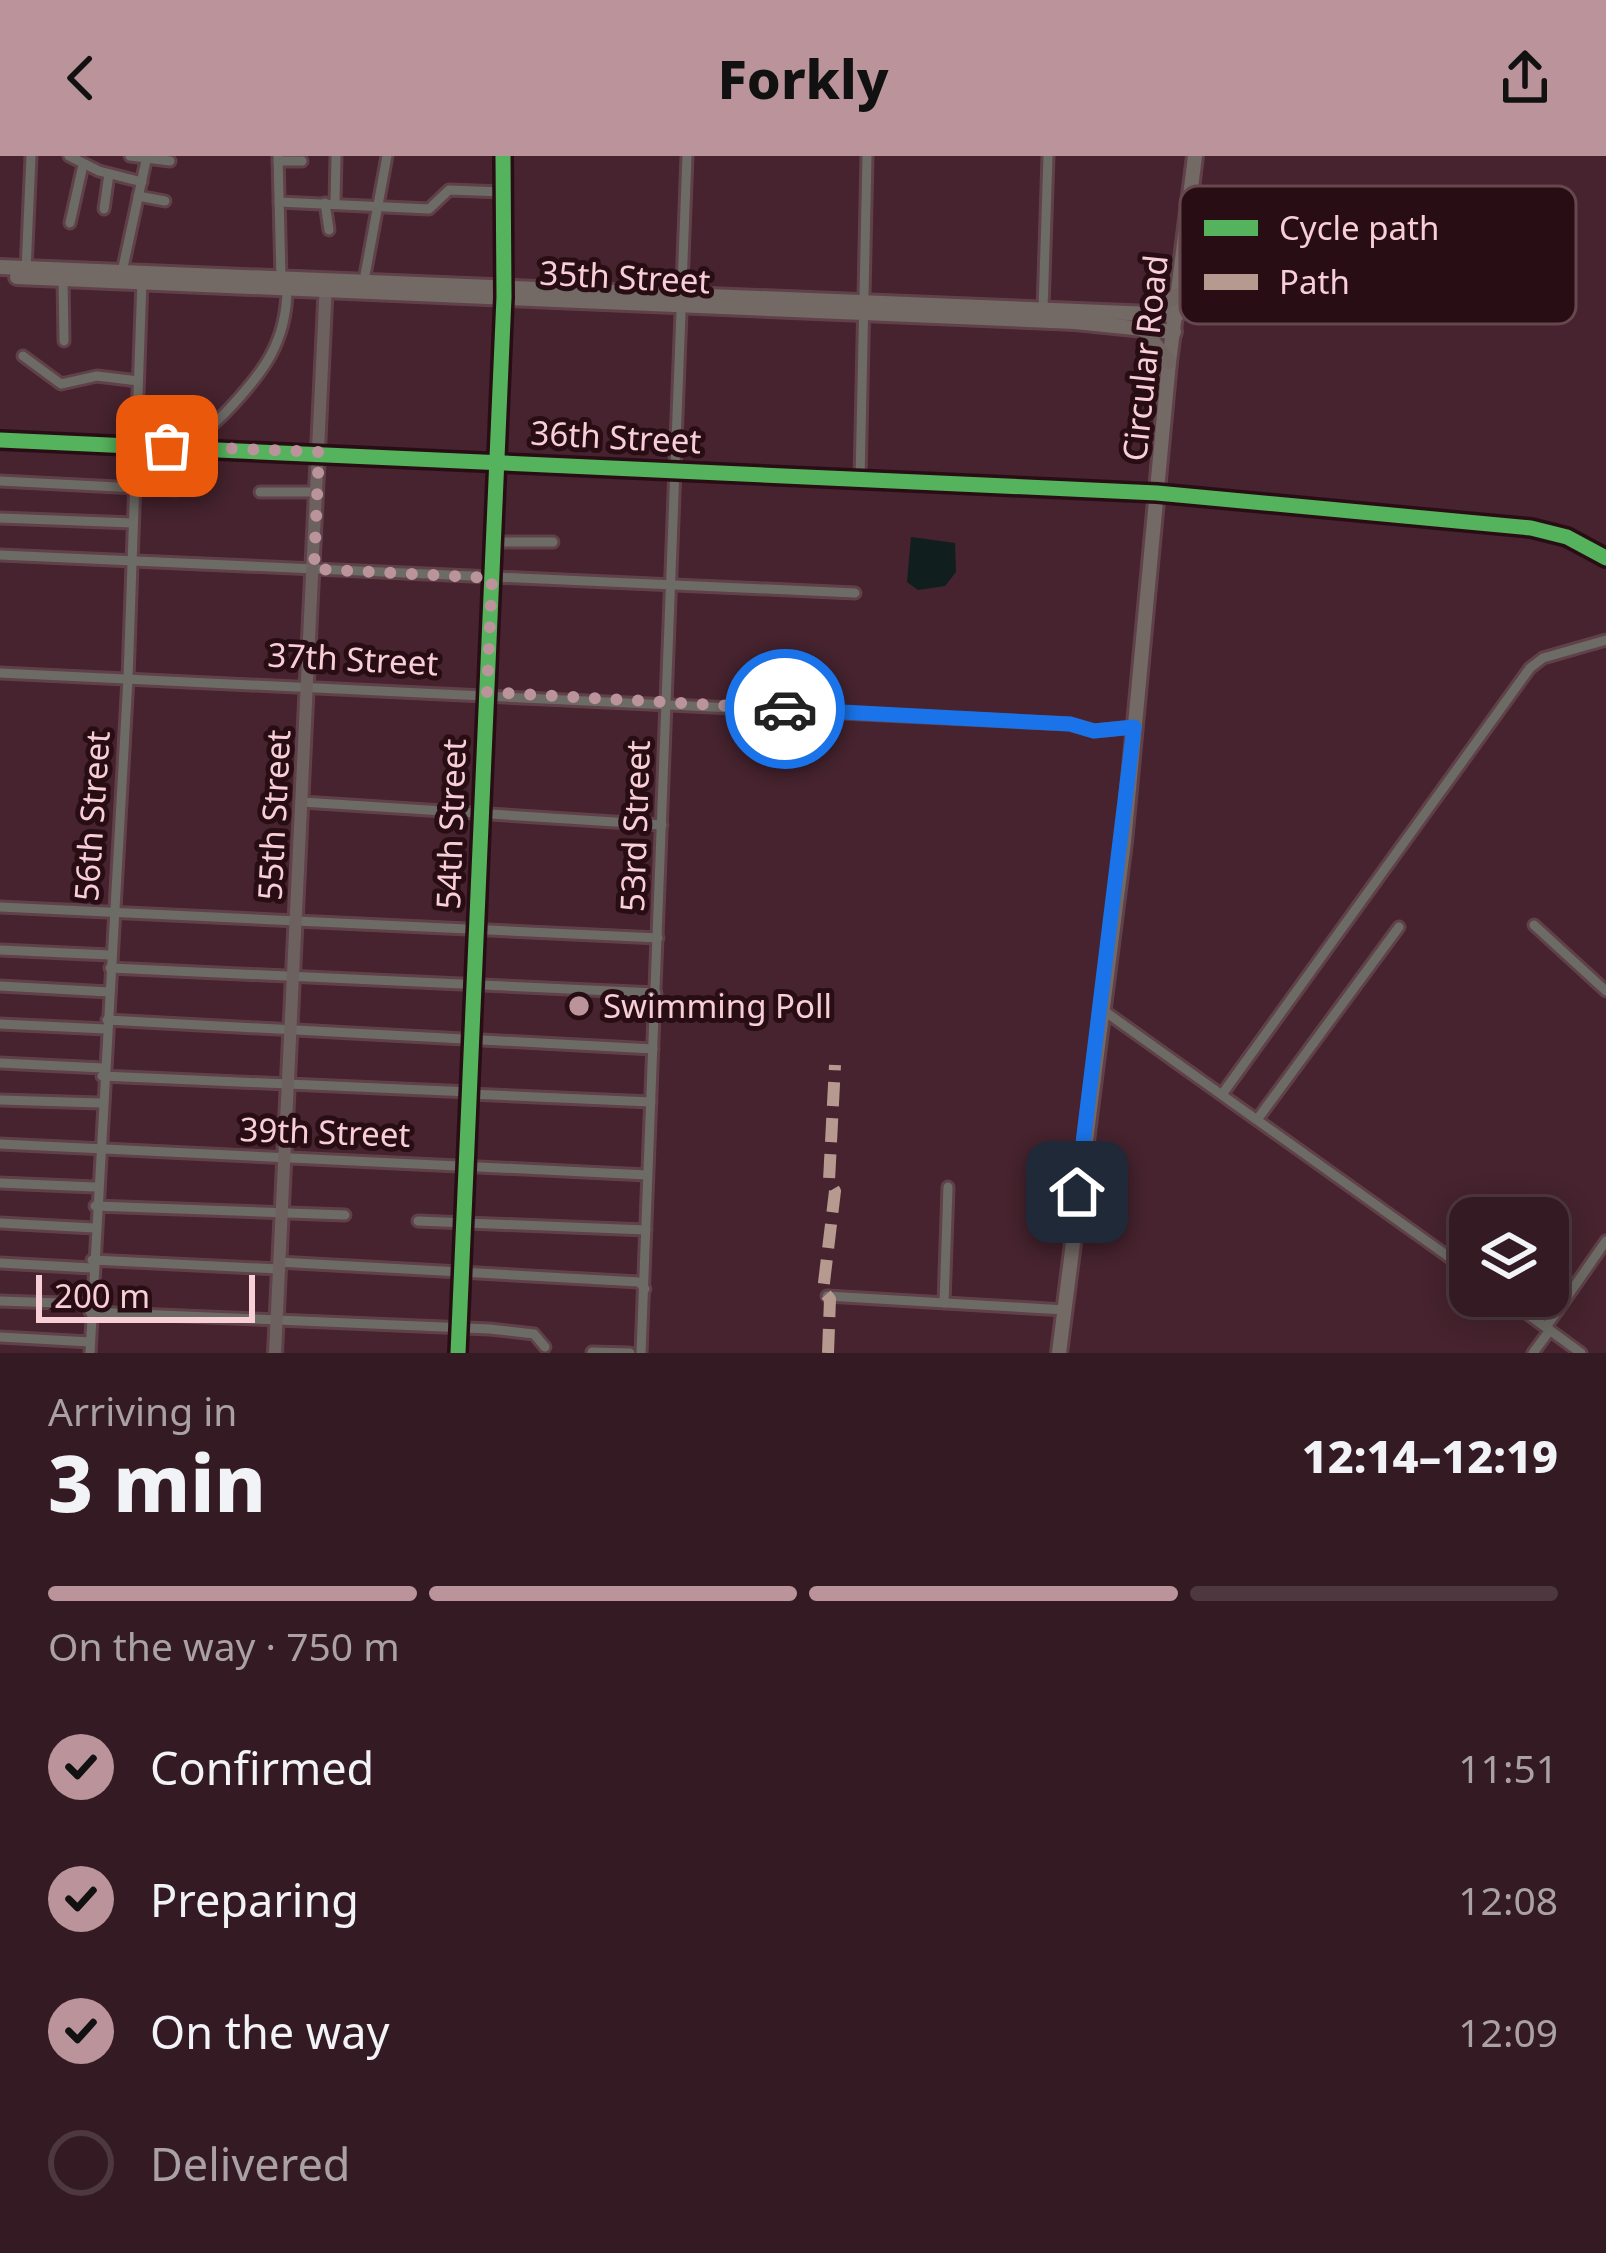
<!DOCTYPE html>
<meta charset="utf-8">
<style>
:root{--surface:#341a22;--page:#3f272f;--text:#f1f3f6;--muted:#a9a1a5;--line:#4e3840;--accent:#ba939b}
body{margin:0;font-family:"Noto Sans",sans-serif;background:var(--page);color:var(--text);height:100vh;display:flex;flex-direction:column;font-size:45px;white-space:nowrap}
*{box-sizing:border-box;margin:0}
p{font-size:39px;color:var(--muted)}
.icon{flex:none;width:66px;height:66px;fill:none;stroke:currentColor;stroke-width:2;stroke-linecap:round;stroke-linejoin:round}
.map{position:relative;height:1197px;overflow:hidden}
.details{display:flex;flex-direction:column;background:var(--surface);flex:1}
.details>*{flex:none}
.fabs{position:absolute;left:1449px;top:1041px;display:grid;gap:24px}
.fabs a{display:grid;place-items:center;width:120px;height:120px;border-radius:24px;background:var(--surface);box-shadow:0 6px 30px #0003,0 0 0 3px var(--line);font-size:60px}
.scale{position:absolute;left:36px;bottom:30px;width:219px;box-sizing:border-box;padding-left:12px;border:6px solid #f8cfd6;border-top:0;font-size:33px;line-height:42px;white-space:nowrap;color:#f8cfd6;-webkit-text-stroke:9px #290d15;paint-order:stroke}
.pin{position:absolute;display:grid;place-items:center;width:102px;height:102px;color:#fff;margin:-51px;border-radius:24px;box-shadow:0 6px 18px #0006}
.courier{position:absolute;display:grid;place-items:center;width:120px;height:120px;margin:-60px;border:9px solid #1a73e8;border-radius:50%;background:#fff;color:#222;box-shadow:0 3px 15px #0007}
.head em{font-style:normal;font-weight:800}
.head div{display:flex;flex-direction:column-reverse}
.head{display:flex;align-items:center;justify-content:space-between;height:204px;padding:0 48px}
h1{font-size:78px;font-weight:800;line-height:90px}
.bar{display:grid;grid-template-columns:repeat(4,1fr);gap:18px 12px;align-content:center;height:144px;padding:0 48px}
.bar i{height:15px;border-radius:9px;background:var(--line)}
.bar .on{background:var(--accent)}
.bar p{grid-column:span 4}
ol{padding:0 48px;list-style:none}
li{display:flex;align-items:center;gap:36px;height:132px}
li p{margin-inline-start:auto}
li .icon{padding:12px;border-radius:50%;background:var(--accent);color:#111;stroke-width:4}
li:last-child{color:var(--muted)}
li i{width:66px;height:66px;border:6px solid var(--line);border-radius:50%}
header{display:flex;justify-content:space-between;align-items:center;height:156px;padding:0 48px;background:var(--accent);color:#111;font-size:54px;font-weight:800}
.map>svg:first-child{display:block}
.water{fill:#101e1e}
.lines{fill:none;stroke-linecap:round;stroke-linejoin:round}
.minor-casing{stroke:#60414a;stroke-width:15}
.tertiary-casing{stroke:#60414a;stroke-width:16}
.secondary-casing{stroke:#60414a;stroke-width:18}
.primary-casing{stroke:#60414a;stroke-width:20}
.trunk-casing{stroke:#60414a;stroke-width:20}
.minor{stroke:#6d6b65;stroke-width:9}
.tertiary{stroke:#6d6b65;stroke-width:10}
.secondary{stroke:#6c615e;stroke-width:12}
.primary{stroke:#736965;stroke-width:14}
.trunk{stroke:#726663;stroke-width:14}
.quiet{stroke:#b69a8f;stroke-width:12;stroke-dasharray:24 12;stroke-linecap:butt}
.cycleway-casing{stroke:#290d15;stroke-width:22}
.cycleway{stroke:#56b35d;stroke-width:15}
.done{stroke:#ba939b;stroke-width:12;stroke-dasharray:0 21.6}
.route{stroke:#1a73e8;stroke-width:15}
.poi-dot{fill:#ba939b;stroke:#290d15;stroke-width:4.5}
.labels{text-anchor:middle;stroke-width:10;stroke-linejoin:round;paint-order:stroke}
.street-label{font-size:33px;fill:#f8cfd6;stroke:#290d15}
.poi-label{font-size:33px;fill:#f8cfd6;stroke:#290d15;text-anchor:start}
.key{fill:#290d15;stroke:#67474f;stroke-width:3}
.key-label{font-size:33px;fill:#f8cfd6}
</style>
<header><svg class="icon" aria-label="back" viewBox="0 0 24 24"><path d="M15 5l-7 7 7 7"/></svg>Forkly<svg class="icon" aria-label="share" viewBox="0 0 24 24"><path d="M12 15V3M7 8l5-5 5 5M5 13v7h14v-7"/></svg></header>
<div class="map">
<svg width="1606" height="1197" viewBox="0 0 1606 1197">
<rect width="100%" height="100%" fill="#46232e"/>
<polygon class="water" points="911,381 955,387 956,416 945,430 918,434 907,426"/>
<g class="lines">
<g class="minor-casing">
<g id="minor">
<polyline points="69,0 99,15 142,26"/>
<polyline points="130,0 170,5"/>
<polyline points="278,0 281,122"/>
<polyline points="278,5 302,5"/>
<polyline points="138,40 165,45"/>
<polyline points="279,46 429,53 449,34 503,36"/>
<polyline points="325,47 329,74"/>
<polyline points="335,47 336,0"/>
<polyline points="104,53 109,18"/>
<polyline points="70,67 83,9"/>
<polyline points="26,114 31,0"/>
<polyline points="122,116 147,0"/>
<polyline points="63,123 64,185"/>
<polyline points="363,130 387,0"/>
<polyline points="1043,153 1048,0"/>
<polyline points="23,200 61,228 97,220 138,225"/>
<polyline points="0,284 1157,337"/>
<path d="M 198,291 C 204,272 214,269 227,255 C 263,217 287,186 287,132"/>
<polyline points="860,324 867,0"/>
<polyline points="0,325 176,334"/>
<polyline points="260,336 317,336"/>
<polyline points="0,362 133,367"/>
<polyline points="494,386 553,386"/>
<polyline points="0,399 855,437"/>
<polyline points="0,517 1070,568 1094,575 1134,571"/>
<polyline points="302,646 662,669"/>
<polyline points="0,751 658,782"/>
<polyline points="1534,769 1606,835"/>
<polyline points="0,794 110,799"/>
<polyline points="110,812 656,837"/>
<polyline points="0,830 109,836"/>
<polyline points="1100,852 1470,1116"/>
<polyline points="107,864 653,893"/>
<polyline points="0,868 106,873"/>
<polyline points="0,907 103,912"/>
<polyline points="102,920 470,936"/>
<polyline points="1223,937 1530,512 1543,502 1606,484"/>
<polyline points="470,938 651,946"/>
<polyline points="0,944 100,947"/>
<polyline points="1259,961 1399,771"/>
<polyline points="0,988 647,1019"/>
<polyline points="0,1027 95,1031"/>
<polyline points="95,1050 345,1059"/>
<polyline points="418,1065 646,1074"/>
<polyline points="0,1067 94,1072"/>
<polyline points="92,1104 278,1113"/>
<polyline points="278,1106 639,1126 645,1133"/>
<polyline points="0,1107 92,1112"/>
<polyline points="827,1140 1065,1154"/>
<polyline points="1503,1140 1581,1197"/>
<polyline points="0,1145 90,1148"/>
<polyline points="944,1147 948,1031"/>
<polyline points="90,1156 490,1173 534,1178 545,1191"/>
<polyline points="1546,1171 1606,1085"/>
<polyline points="0,1181 90,1186"/>
<polyline points="592,1196 630,1197"/>
<polyline points="90,1197 128,522 142,124"/>
<polyline points="458,1197 504,141 503,0"/>
<polyline points="641,1197 687,0"/>
<polyline points="1533,1197 1550,1174"/>
</g>
</g>
<g class="tertiary-casing">
<polyline id="tertiary" points="1157,337 1531,372 1567,381 1606,402"/>
</g>
<g class="secondary-casing">
<polyline id="secondary" points="275,1197 326,126"/>
</g>
<g class="primary-casing">
<g id="primary">
<polyline points="0,111 1177,159"/>
<polyline points="17,121 1075,166 1174,176"/>
<polyline points="1059,1197 1124,686 1169,206 1195,0"/>
</g>
</g>
<g class="trunk-casing">
<g id="trunk">
<polyline points="1142,158 1179,139"/>
<polyline points="1141,170 1169,206"/>
</g>
</g>
<use href="#minor" class="minor"/>
<use href="#tertiary" class="tertiary"/>
<use href="#secondary" class="secondary"/>
<use href="#primary" class="primary"/>
<use href="#trunk" class="trunk"/>
<polyline class="quiet" points="828,1197 830,1143 823,1135 835,1035 829,1025 835,909"/>
<g class="cycleway-casing">
<g id="cycleway">
<polyline points="0,284 1157,337 1531,372 1567,381 1606,402"/>
<polyline points="458,1197 504,141 503,0"/>
</g>
</g>
<use href="#cycleway" class="cycleway"/>
</g>
<g class="lines">
<polyline class="done" points="167,290 319,296 314,413 492,422 487,536 785,553"/>
<polyline class="route" points="785,553 1070,568 1094,575 1134,571 1077,1036"/>
</g>
<circle class="poi-dot" cx="579" cy="850" r="12"/>
<g class="labels">
<g class="street-label">
<text transform="translate(625 121) rotate(3)" y="12">35th Street</text>
<text transform="translate(1145 202) rotate(-84)" y="12">Circular Road</text>
<text transform="translate(616 281) rotate(3)" y="12">36th Street</text>
<text transform="translate(353 503) rotate(3)" y="12">37th Street</text>
<text transform="translate(274 659) rotate(-87)" y="12">55th Street</text>
<text transform="translate(92 660) rotate(-86)" y="12">56th Street</text>
<text transform="translate(451 668) rotate(-88)" y="12">54th Street</text>
<text transform="translate(635 670) rotate(-88)" y="12">53rd Street</text>
<text transform="translate(325 976) rotate(2)" y="12">39th Street</text>
</g>
<g class="poi-label">
<text x="603" y="862">Swimming Poll</text>
</g>
</g>
<rect x="1180" y="30" width="396" height="138" rx="18" class="key"/>
<rect x="1204" y="64" width="54" height="16" fill="#56b35d"/>
<rect x="1204" y="118" width="54" height="16" fill="#b69a8f"/>
<g class="key-label">
<text x="1279" y="84">Cycle path</text>
<text x="1279" y="138">Path</text>
</g>
</svg>
<div class="fabs">
<a><svg class="icon" aria-label="layers" viewBox="0 0 24 24"><path d="M12 4l9 5-9 5-9-5zM3 14l9 5 9-5"/></svg></a>
</div>
<div class="scale">200 m</div>
<div class="pin" style="left:167px;top:290px;background:#ea580c"><svg class="icon" aria-label="bag" viewBox="0 0 24 24"><path d="M5 8h14l-1 12H6zM9 8a3 3 0 0 1 6 0"/></svg></div>
<div class="pin" style="left:1077px;top:1036px;background:#1f2937"><svg class="icon" aria-label="home" viewBox="0 0 24 24"><path d="M3 11l9-7 9 7M6 9v11h12V9"/></svg></div>
<div class="courier" style="left:785px;top:553px"><svg class="icon" aria-label="car" viewBox="0 0 24 24"><path d="M5 17H2v-5l4-1 3-4h7l3 4 3 1v5h-3M9 17h6M6 11h13"/><circle cx="7" cy="17" r="2"/><circle cx="17" cy="17" r="2"/></svg></div>
</div>
<section class="details">
<div class="head"><div><h1>3 min</h1><p>Arriving in</p></div><em>12:14–12:19</em></div>
<div class="bar"><i class="on"></i><i class="on"></i><i class="on"></i><i></i><p>On the way · 750 m</p></div>
<ol>
<li><svg class="icon" aria-label="check" viewBox="0 0 24 24"><path d="M5 12l5 5 9-10"/></svg>Confirmed<p>11:51</p></li>
<li><svg class="icon" aria-label="check" viewBox="0 0 24 24"><path d="M5 12l5 5 9-10"/></svg>Preparing<p>12:08</p></li>
<li><svg class="icon" aria-label="check" viewBox="0 0 24 24"><path d="M5 12l5 5 9-10"/></svg>On the way<p>12:09</p></li>
<li><i></i>Delivered</li>
</ol>
</section>
